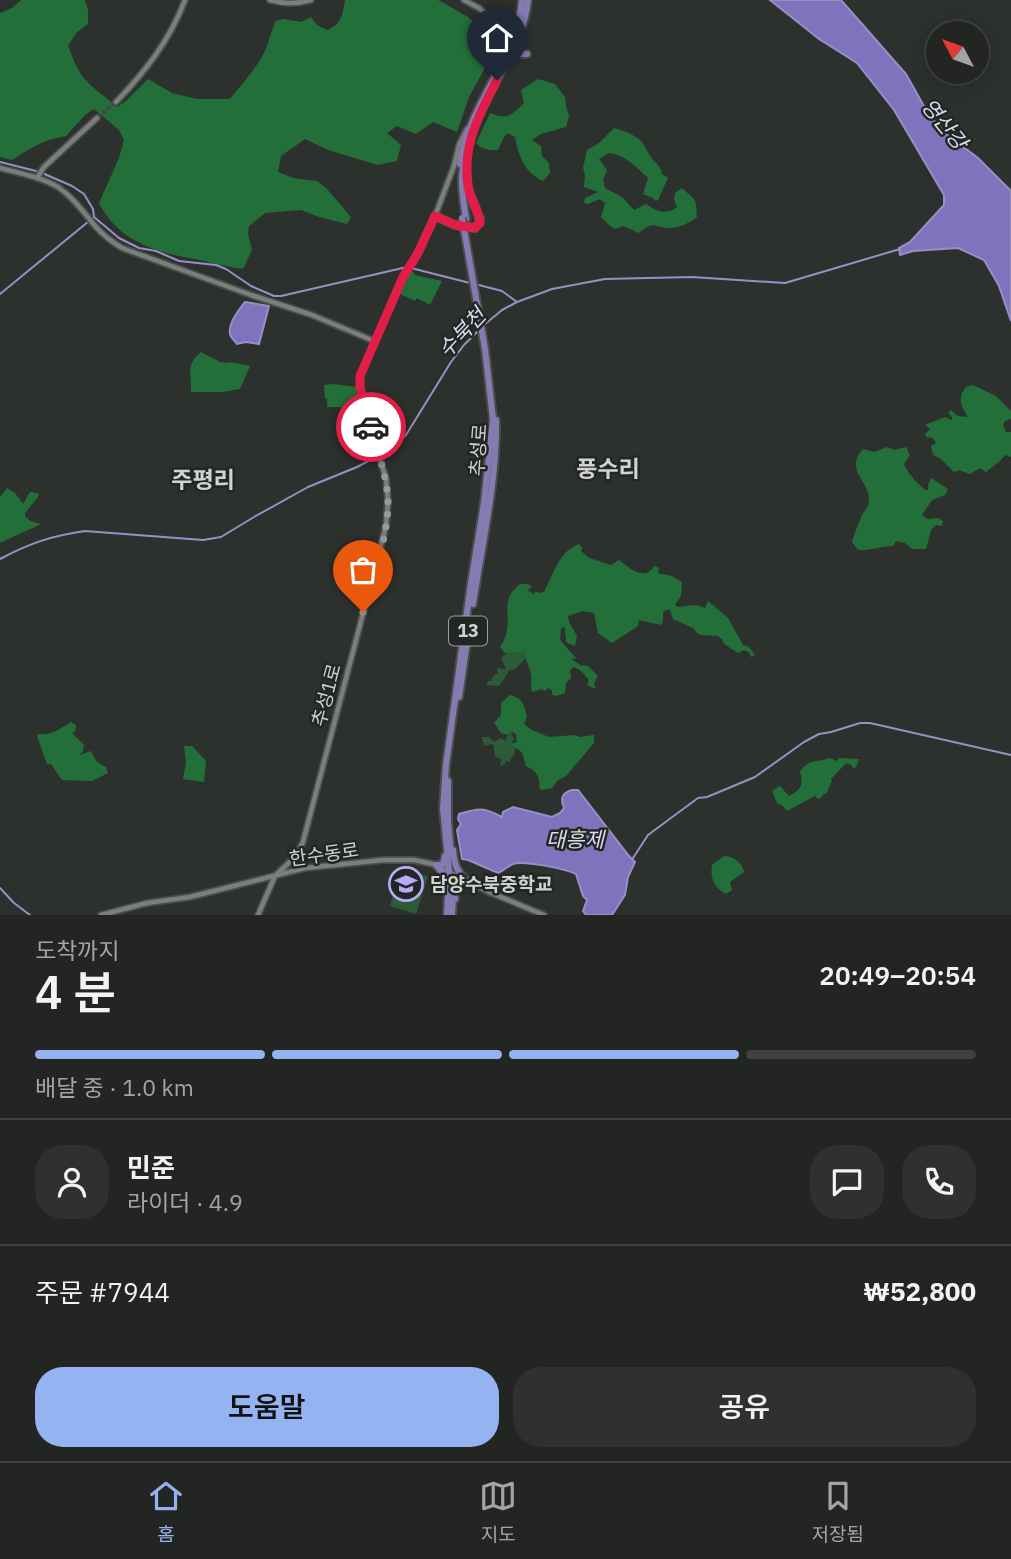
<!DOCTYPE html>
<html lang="ko">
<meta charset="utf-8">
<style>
:root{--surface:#222522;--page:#2e312f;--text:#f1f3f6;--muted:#a2a5a5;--line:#3f4240;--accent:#95b2f1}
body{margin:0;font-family:"IBM Plex Sans","Noto Sans KR",sans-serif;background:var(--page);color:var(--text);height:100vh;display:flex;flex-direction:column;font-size:26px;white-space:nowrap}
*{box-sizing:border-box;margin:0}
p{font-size:23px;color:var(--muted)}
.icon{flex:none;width:38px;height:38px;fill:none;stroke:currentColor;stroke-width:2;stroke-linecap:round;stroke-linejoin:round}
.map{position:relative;height:915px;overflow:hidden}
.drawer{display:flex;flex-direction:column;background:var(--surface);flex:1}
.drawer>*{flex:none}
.needle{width:46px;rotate:311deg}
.tools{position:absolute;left:926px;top:21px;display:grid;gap:14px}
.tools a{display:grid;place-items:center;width:63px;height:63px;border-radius:50%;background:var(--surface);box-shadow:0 4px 18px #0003,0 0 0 2px var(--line);font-size:35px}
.pin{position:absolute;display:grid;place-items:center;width:60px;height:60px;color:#fff;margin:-72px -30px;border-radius:50% 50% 50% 0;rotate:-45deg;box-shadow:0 0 7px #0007}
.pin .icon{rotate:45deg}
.courier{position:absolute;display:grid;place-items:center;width:70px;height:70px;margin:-35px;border:5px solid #e11d48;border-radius:50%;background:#fff;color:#222;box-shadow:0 2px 9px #0007}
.head em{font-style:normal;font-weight:600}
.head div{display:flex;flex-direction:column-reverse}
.head{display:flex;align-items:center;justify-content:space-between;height:119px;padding:0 35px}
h1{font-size:46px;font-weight:600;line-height:52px}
.bar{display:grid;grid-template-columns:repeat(4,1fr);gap:10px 7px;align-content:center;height:84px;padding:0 35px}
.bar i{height:9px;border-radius:5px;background:var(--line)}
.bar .selected{background:var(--accent)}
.bar p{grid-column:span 4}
.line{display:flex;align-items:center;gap:18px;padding:0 35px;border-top:2px solid var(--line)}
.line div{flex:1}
.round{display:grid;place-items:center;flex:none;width:74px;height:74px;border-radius:28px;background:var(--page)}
.button{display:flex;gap:14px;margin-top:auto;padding:14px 35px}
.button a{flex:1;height:80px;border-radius:28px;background:var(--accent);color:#111;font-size:28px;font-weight:600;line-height:80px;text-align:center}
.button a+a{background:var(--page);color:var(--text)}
.menu{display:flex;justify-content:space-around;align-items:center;height:98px;border-top:2px solid var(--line);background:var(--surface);font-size:19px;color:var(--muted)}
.menu a{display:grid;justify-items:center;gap:4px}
.menu .selected{color:var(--accent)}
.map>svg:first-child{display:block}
.green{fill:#2d5b38}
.forest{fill:#236f3a}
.water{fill:#8073bd;stroke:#9890c3;stroke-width:2}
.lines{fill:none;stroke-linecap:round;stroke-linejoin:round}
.stream{stroke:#9890c3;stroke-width:2}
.minor-tunnel{stroke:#464946;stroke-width:4.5;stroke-dasharray:4.5 2;stroke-linecap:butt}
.minor-casing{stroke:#4a4d4a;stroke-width:8}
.major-casing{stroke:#4a4d4a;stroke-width:10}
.minor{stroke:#7b7f7b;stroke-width:4.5}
.major{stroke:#857bb2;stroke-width:6}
.major-bridge-casing{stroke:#4a4d4a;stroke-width:10;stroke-linecap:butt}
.major-bridge{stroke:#857bb2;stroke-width:6}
.done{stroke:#989a98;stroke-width:7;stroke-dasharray:0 12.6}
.route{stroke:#e11d48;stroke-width:9}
.labels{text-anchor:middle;stroke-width:5;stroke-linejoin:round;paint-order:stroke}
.shield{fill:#232724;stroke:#9d9f9d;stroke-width:2}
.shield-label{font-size:18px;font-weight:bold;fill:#d1d3d1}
.street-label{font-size:19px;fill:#d1d3d1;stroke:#232724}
.poi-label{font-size:19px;font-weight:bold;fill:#d1d3d1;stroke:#232724;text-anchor:start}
.water-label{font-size:21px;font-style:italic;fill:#dcdaef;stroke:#232724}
.quarter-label{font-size:23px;font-weight:bold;fill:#d1d3d1;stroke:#232724}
</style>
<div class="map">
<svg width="1011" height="915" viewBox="0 0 1011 915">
<rect width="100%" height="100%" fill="#2d312e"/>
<g class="green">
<polygon points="508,652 524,652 525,659 515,669 508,671 508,673 499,686 487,685 487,682 488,681 492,681 493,676 498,673 497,668 506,669 501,658"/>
<polygon points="511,733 514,739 511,744 515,747 515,753 509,762 505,761 505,764 501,766 500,763 502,760 495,756 493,744 484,746 482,737 489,737 494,742 500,738 507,741 506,737"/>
<polygon points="401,868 428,876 416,914 390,906"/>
</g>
<g class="forest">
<path d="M 21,0 L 85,0 L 88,10 L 88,24 L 76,33 L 68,46 C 72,56 76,68 83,77 C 92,88 106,97 117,107 L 126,101 L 148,79 L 172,93 L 197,99 L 230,99 C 242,84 255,70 264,53 C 269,43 271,31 276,21 L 284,19 L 301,22 L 311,17 L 317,25 L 327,30 C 341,25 343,14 345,0 L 438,0 L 442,2 L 468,17 L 481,28 L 487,43 L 490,59 L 469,97 L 457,132 L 433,122 L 416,134 L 397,126 L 387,133 L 401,145 L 397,161 L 378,165 L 328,150 L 305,139 L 281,156 L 278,172 L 293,178 L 317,181 L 326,188 L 351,217 L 347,224 L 319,217 L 301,210 L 265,213 L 249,226 L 248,234 L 252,250 L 243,269 C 228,267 214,263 200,260 C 159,253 119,243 99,203 L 119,158 L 124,140 L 119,130 L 94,109 L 85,115 L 66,136 C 45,139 30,148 12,160 L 0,157 L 0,13 L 12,8 Z"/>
<path d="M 538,79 L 555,84 L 565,97 L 566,107 L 569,116 L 566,127 L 541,134 L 532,140 L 541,146 L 542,156 L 549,163 L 550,173 L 543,181 C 524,172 519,157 515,137 L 507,133 L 503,139 L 498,150 C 490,150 482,150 476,143 L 490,113 C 507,120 512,115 524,103 L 521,90 Z"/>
<path d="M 614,128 C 624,131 638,135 644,145 C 647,150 649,155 653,160 C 658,165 661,167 662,174 L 668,178 L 658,200 L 656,201 L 653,198 L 643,194 L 648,178 C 636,167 626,155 609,153 L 599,159 L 607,170 L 603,180 L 605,188 L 622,197 L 634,210 L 646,204 C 656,211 666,216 677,207 L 674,199 L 675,193 L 682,188 C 696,201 696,197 697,217 C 690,223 680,227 671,228 C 655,228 654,219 639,233 L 623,226 L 615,229 L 610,226 L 601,217 L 605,203 L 600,199 L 588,204 L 584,203 L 585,198 L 598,192 L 584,187 L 585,175 L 583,168 L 587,150 L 599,143 Z"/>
<polygon points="409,271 413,272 415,275 442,281 430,305 417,298 415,301 400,294 400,291"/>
<path d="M 201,352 L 220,362 L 228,363 L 230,362 L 250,366 L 240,389 L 222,392 L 191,392 C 192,374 185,365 201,352 Z"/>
<polygon points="333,384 356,387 359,397 347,401 347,405 343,407 327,407 327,399 325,398 324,385"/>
<path d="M 973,385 L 996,396 L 1011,411 L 1011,419 L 1005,421 L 1003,425 L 1006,432 L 1011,432 L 1011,457 L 1005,455 L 1000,461 L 986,472 L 980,468 L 970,474 L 959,470 L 954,472 L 940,458 L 933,455 L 931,446 L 936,443 L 933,438 L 926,437 L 925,434 L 930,429 L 925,425 L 945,417 L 952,420 L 952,417 L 948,413 L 951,410 L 958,416 L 968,417 C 961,406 957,398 966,387 Z"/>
<path d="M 887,447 L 894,450 L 906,447 L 910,455 L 904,464 C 909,475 916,482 925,490 L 928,490 L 928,485 L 931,478 L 948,489 L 945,495 L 932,500 L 922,515 L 927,519 L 938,518 L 943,521 L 942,526 L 936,525 L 931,530 L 926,549 L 912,549 L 905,543 L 896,541 L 893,546 C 881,546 870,551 858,550 L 852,542 C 854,533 859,524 862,515 C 864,512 866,509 868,506 C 875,482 842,473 863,449 L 874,452 Z"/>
<polygon points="7,488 15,493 23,504 30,492 37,493 39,494 38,497 25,513 25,516 30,521 41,524 0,543 0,497"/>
<path d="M 579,544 L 582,548 L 581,551 L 589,558 L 611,565 L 619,560 C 629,568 645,582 654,566 L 659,568 L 658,573 L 672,576 L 682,582 L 681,596 L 675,605 L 678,607 C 687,606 696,603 705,608 L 708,601 L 728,618 L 743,645 L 749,647 L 755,655 L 751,657 L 749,652 L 744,650 L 738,653 L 724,644 L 722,639 L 717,636 L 701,635 L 697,633 L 693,628 L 673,619 L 670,610 L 667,610 L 663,612 L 663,622 L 661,625 L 639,620 L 638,626 L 612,643 L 598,633 L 594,613 L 582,611 L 568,616 L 569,622 L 577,636 L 575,646 L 566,642 L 565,628 L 563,627 L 561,629 L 560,640 L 576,658 L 571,659 L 582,666 L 584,665 L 588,666 L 598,676 L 594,683 L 596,689 L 587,685 L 589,680 L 581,671 L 574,667 L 570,670 L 571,678 L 566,683 L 565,693 L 556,696 L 552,695 L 552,691 L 549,688 L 544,691 L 542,689 L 532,692 C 530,686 532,681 531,675 C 530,667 525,660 524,652 L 505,653 L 500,647 C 503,642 506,637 507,631 C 510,610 501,599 520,584 L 528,584 L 532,587 L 527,590 L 534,594 L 536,591 L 539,593 L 544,592 C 553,575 559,551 579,544 Z"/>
<path d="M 510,695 C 523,699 524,704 527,717 L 524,724 L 532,730 L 549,737 L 575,735 L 580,737 L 594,735 L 594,743 L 566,776 L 558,780 L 552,788 L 541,790 L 539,787 C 541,777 535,770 526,766 C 521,747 524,755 510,744 L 517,742 L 516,734 L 512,732 L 508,735 L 501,733 L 494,723 L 501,715 L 501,703 Z"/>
<path d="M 71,722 L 76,725 L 75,731 L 72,733 L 84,745 L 83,751 L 80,755 L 91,751 L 97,762 L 106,767 L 108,773 L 92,781 L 62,780 L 51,764 L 47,764 L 37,736 L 38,734 C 51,736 60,729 71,722 Z"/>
<polygon points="184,746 192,746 206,761 204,782 183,779 186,763"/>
<path d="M 830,758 L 837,761 L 839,758 L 859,759 L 857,765 L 854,769 L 851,765 L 846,763 L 831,779 L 832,781 L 826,794 L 824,793 L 821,798 L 818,799 L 815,796 L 787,811 L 783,806 L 777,803 L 772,791 L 780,786 L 789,796 C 801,790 804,785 800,772 C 809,758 817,763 830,758 Z"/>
<path d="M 724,856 C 733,856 743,863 744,872 L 730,882 L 732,890 L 726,894 C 714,888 710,878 712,865 Z"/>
</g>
<g class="water">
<polygon points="770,0 841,0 906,74 929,115 945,133 978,158 1011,191 1011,321 999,286 984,260 958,248 913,251 900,255 899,248 910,242 944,205 944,195 894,110 857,63 819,39"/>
<path d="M 245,302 L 269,306 L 259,344 L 246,342 L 237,344 C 235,341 230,337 230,334 C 228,323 239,310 245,302 Z"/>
<path d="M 572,790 L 578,790 L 629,856 L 635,862 L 628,877 L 625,895 L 612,915 L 586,915 L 583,911 L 587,900 L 583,896 L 576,874 C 565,869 524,860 513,864 C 508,866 503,871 498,873 L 468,860 L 462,859 L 457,830 L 461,824 L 458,819 L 459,814 C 479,808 483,807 502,817 L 503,812 L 513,807 L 552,817 L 560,813 L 564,808 C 560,798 562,793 572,790 Z"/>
</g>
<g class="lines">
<g class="stream">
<polyline points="0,162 40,172 72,186 84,194 93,209 94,217 119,238 139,248 156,251 179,261 216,265 226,269 251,286 274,296 281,296 407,267 470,283"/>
<polyline points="475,284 502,291 517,302"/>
<polyline points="0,294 94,217"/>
<polyline points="484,325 502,310 517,302 552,289 605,279 692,277 785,283 900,249"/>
<path d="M 0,559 C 30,543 51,536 85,531 L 203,540 L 221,537 L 254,517 L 308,487 L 357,467 L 391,449 L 406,435 L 451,362 L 464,345 L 480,329"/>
<polyline points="633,858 648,835 698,798 707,797 755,777 804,742 819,734 831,732 860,723 870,723 1011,755"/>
<polyline points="0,888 14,903 30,915"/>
</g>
<polyline class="minor-tunnel" points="97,118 116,102"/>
<g class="minor-casing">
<g id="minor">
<path d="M 270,0 C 284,4 297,4 311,0"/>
<polyline points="464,0 479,8 513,39"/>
<path d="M 116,102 C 145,72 170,40 185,0"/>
<path d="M 0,168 C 19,173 41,177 58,187 C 74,198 84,213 96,227 C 104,236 112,242 122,248 L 251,295 L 312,315 L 374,341"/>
<polyline points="37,178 44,167 97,118"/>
<polyline points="101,915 147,903 190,897 305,868 383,860 414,860 433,864 489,892 544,915"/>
<polyline points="258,915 275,876 296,856 303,842 386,526 388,501 386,479 362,398 360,387 360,376 403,277 418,253 435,216 454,166 459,145 467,129"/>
</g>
</g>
<g class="major-casing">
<g id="major">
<path d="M 491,19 C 498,31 504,41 503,56"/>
<polyline points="502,29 511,28 516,21"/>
<polyline points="512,59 516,54 527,54"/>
<path d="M 460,164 C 469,102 517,60 522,0"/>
<polyline points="435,216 455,225 475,228 479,223 480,219 468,190 466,168"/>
<path d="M 466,219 C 464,205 461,190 462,176 C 465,142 481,110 497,80 C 511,54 525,30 528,0"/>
<path d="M 473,604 C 482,543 497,482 496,420"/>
<polyline points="459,697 467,642"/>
<polyline points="448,781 448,821 451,854"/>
<path d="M 453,850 C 454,864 457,872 468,882"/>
<polyline points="445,856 443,864 441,865 436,865 445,876 448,883"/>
<path d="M 455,899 C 455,893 454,886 459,881 L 467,881"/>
<polyline points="447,915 449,871 443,808 446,765 471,583 484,503 493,419 485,349 465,235"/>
<polyline points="452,915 453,896"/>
</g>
</g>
<use href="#minor" class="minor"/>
<use href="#major" class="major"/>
<g class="major-bridge-casing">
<polyline id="major-bridge" points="462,218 465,235"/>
</g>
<use href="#major-bridge" class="major-bridge"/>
</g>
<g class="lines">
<path class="done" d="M 363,612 C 372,581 389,533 388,501 C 387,475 377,452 371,427"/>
<path class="route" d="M 371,427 L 360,387 L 360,376 L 403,277 L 418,253 L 435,216 L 455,225 L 475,228 L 480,223 C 479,210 470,199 468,186 C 462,145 479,115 497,80"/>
</g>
<defs>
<g id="school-ring" transform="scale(1.75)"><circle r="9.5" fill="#232724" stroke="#b7abf8" stroke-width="1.5"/><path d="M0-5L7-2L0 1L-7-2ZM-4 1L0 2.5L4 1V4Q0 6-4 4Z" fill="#b7abf8"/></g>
</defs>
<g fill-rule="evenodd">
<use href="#school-ring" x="406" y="884"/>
</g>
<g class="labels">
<rect class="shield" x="449" y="616.5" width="38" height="29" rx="5"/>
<g class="shield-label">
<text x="468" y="637">13</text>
</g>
<g class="street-label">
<text transform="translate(478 450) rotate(-86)" y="7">추성로</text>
<text transform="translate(326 695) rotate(-75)" y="7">추성1로</text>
<text transform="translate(324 854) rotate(-8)" y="7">한수동로</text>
</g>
<g class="poi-label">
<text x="430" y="891">담양수북중학교</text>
</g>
<g class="water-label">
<text transform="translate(944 124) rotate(51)" y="7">영산강</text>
<text transform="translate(462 333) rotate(-47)" y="7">수북천</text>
<text x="575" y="847">대흥제</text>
</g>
<g class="quarter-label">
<text x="608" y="477">풍수리</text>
<text x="203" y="488">주평리</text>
</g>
</g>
</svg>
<div class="tools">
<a><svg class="needle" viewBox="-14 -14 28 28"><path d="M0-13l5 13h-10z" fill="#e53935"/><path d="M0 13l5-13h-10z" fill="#a2a5a5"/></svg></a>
</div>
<div class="pin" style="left:363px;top:612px;background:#ea580c"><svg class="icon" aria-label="bag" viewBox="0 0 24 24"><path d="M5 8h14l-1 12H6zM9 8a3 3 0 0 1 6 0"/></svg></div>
<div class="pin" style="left:497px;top:80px;background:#1f2937"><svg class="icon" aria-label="home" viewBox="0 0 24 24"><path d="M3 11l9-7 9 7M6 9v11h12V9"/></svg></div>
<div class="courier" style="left:371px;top:427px"><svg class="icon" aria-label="car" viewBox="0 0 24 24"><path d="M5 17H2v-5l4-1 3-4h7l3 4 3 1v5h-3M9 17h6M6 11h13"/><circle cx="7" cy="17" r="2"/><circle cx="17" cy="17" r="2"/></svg></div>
</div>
<section class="drawer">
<div class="head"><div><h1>4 분</h1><p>도착까지</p></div><em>20:49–20:54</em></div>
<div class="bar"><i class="selected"></i><i class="selected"></i><i class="selected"></i><i></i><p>배달 중 · 1.0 km</p></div>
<div class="line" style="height:126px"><a class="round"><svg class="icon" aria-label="person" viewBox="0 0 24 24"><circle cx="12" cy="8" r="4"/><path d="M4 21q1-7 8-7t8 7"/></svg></a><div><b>민준</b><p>라이더 · 4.9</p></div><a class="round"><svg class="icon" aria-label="chat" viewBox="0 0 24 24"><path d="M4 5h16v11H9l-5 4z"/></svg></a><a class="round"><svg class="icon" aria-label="phone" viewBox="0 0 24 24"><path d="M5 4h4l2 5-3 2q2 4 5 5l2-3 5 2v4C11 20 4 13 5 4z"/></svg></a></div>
<div class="line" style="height:91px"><div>주문 #7944</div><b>₩52,800</b></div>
<div class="button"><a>도움말</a><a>공유</a></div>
</section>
<nav class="menu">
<a class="selected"><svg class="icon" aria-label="home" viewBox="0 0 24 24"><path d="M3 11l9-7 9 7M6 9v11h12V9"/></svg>홈</a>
<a><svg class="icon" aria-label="map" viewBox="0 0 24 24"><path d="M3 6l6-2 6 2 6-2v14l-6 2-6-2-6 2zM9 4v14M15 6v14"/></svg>지도</a>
<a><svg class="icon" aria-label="saved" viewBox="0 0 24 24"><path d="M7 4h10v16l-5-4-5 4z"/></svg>저장됨</a>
</nav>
